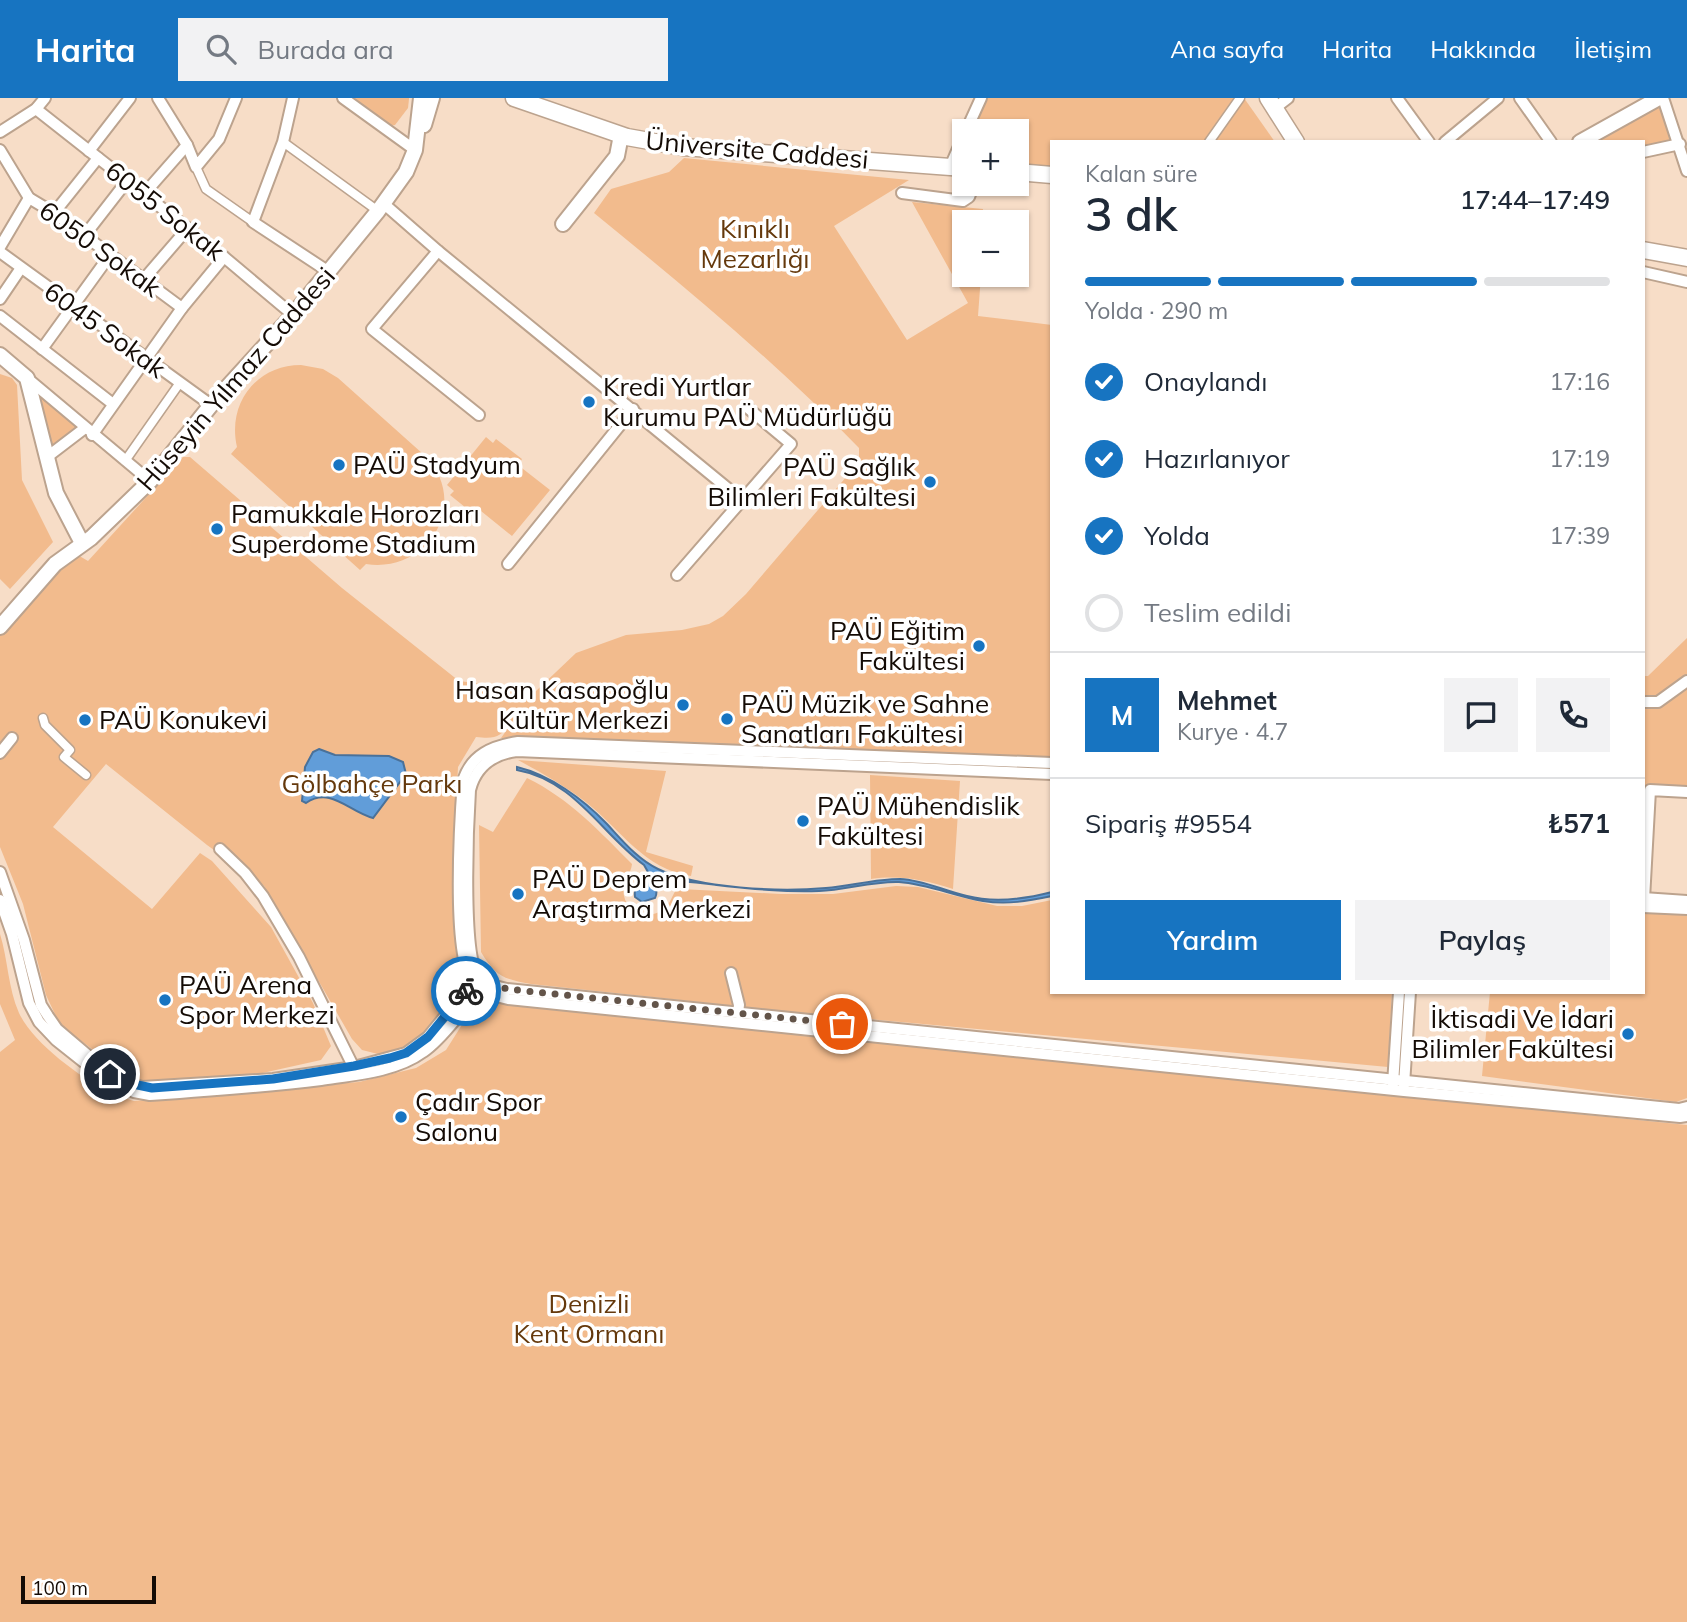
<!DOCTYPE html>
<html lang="tr">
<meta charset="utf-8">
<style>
:root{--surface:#fff;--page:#f2f2f3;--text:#1f2937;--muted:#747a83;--line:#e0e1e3;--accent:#1774c1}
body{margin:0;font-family:Mulish,sans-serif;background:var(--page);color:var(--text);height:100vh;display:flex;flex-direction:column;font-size:26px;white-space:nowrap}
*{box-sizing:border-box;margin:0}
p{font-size:23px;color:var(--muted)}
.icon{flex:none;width:38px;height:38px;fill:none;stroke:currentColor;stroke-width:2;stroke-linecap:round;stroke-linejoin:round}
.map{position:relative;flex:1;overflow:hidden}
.side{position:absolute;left:1050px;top:42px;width:595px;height:854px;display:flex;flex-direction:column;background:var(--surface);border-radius:0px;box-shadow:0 2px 5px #0004}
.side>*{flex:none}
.controls{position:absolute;left:952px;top:21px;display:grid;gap:14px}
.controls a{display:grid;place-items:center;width:77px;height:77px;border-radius:0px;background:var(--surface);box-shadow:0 2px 5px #0004;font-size:35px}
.scale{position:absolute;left:21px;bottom:18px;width:135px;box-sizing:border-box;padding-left:7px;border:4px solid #140b05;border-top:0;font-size:19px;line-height:24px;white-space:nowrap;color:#140b05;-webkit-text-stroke:5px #fff;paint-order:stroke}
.pin{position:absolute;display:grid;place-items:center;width:60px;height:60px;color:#fff;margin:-30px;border:4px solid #fff;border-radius:50%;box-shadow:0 2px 7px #0007}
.courier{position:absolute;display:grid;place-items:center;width:70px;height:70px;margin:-35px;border:5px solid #1774c1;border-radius:50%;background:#fff;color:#222;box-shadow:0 2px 9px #0007}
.headline em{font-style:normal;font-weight:600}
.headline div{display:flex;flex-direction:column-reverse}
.headline{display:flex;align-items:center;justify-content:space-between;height:119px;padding:0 35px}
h1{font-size:46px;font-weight:600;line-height:52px}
.bar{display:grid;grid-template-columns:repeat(4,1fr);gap:10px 7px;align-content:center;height:84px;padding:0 35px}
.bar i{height:9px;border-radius:5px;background:var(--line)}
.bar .current{background:var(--accent)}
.bar p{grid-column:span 4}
.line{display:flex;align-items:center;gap:18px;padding:0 35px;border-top:2px solid var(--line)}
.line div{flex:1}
.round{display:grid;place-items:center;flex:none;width:74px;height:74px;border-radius:0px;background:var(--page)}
ol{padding:0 35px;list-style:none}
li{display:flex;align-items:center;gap:21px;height:77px}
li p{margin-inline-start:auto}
li .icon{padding:7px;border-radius:50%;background:var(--accent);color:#fff;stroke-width:4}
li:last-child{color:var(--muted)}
li i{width:38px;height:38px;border:4px solid var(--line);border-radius:50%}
.action{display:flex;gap:14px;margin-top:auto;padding:14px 35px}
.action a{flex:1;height:80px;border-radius:0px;background:var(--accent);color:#fff;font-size:28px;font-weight:600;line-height:80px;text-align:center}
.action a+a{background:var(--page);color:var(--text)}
header{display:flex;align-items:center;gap:42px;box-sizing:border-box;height:98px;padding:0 35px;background:var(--accent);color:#fff}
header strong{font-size:33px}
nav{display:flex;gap:38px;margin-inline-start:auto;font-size:24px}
.search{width:490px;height:63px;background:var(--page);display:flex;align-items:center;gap:18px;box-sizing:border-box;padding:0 24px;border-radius:0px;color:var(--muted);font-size:26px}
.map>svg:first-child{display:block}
.green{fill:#f2bb8d}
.water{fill:#619dd9;stroke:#4a7199;stroke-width:2}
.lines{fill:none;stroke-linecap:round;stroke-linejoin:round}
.pedestrian-casing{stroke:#bca38e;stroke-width:11}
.minor-casing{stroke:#bca38e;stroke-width:14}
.tertiary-casing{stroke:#bca38e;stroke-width:18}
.secondary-casing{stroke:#bca38e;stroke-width:19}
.pedestrian{stroke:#fff;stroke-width:8}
.minor{stroke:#fff;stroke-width:10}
.tertiary{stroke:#fff;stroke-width:14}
.secondary{stroke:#fff;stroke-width:16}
.done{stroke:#635449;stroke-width:7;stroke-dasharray:0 12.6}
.route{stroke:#1774c1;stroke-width:9}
.poi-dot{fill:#1774c1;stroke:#fff;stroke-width:2.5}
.labels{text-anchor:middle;stroke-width:7;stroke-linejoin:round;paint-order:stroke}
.street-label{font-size:26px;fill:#140b05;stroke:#fff}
.park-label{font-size:26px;fill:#65390c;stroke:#fff}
.poi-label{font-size:26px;fill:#140b05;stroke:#fff;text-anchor:start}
</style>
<header>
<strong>Harita</strong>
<div class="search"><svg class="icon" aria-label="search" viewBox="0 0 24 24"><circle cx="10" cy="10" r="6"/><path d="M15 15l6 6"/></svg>Burada ara</div>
<nav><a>Ana sayfa</a><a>Harita</a><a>Hakkında</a><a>İletişim</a></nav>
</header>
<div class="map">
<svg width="1687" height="1524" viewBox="0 0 1687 1524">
<rect width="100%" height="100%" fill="#f7ddc7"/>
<g class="green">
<polygon points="354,0 409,0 409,1 408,10 395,27 390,28"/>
<polygon points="982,0 1239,0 1205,44 1052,44 1052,68 1017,65 1017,33 966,33"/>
<polygon points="1244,0 1275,44 1214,44"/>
<polygon points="1659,0 1680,46 1643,54 1643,44 1580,44"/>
<path d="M 684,60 L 909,82 L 834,128 L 907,242 L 968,205 L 912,104 L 983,111 L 982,124 L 964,124 L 964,177 L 981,177 L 978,218 L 1052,227 L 1052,663 L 718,652 L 501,640 L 516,619 C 501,637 500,642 476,639 L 458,669 L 456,708 L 458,853 L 456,890 L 444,912 L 417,942 L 403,950 L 378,956 L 362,952 L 352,941 L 264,788 L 207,747 L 106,666 L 53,729 L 152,811 L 200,755 L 212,763 L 271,829 L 313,905 L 331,948 L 321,962 L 258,976 L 153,986 L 128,978 L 60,927 L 46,897 L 23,806 L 0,749 L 0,537 L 76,456 L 88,463 L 183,359 L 190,359 L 342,490 L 459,583 L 536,593 L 576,555 L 626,537 L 682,532 L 709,526 L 723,518 L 746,496 L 859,364 L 859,350 C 777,265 686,190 594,115 L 611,91 L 669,74 Z"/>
<path d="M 301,267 L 323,271 L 338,280 L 423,356 C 472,402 430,476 366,466 L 360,472 L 231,356 L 237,349 C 227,306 256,267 301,267 Z"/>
<polygon points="0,276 12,280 17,287 22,382 53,444 10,491 0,481"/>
<polygon points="37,294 85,330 51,348"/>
<polygon points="486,339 493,345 496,341 522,361 518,367 550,392 512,438 481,413 476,418 450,397 454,393 447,387"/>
<polygon points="1687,540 1687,694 1651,692 1643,800 1643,578 1648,578"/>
<path d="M 518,662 L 666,673 L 646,754 L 693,768 L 691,778 C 644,771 621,732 587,705 C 565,688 542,675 518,662 Z"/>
<path d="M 870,677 L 960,683 L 953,791 C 925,782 901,777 871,781 Z"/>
<path d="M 527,680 C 570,701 599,733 632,766 C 631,777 621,785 624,798 C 628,817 650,822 664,811 C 670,806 672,798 676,792 L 680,791 L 781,796 L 833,796 L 896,788 L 918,789 L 997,808 L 1022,808 L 1052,802 L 1052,894 L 1392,894 L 1388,969 L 782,913 L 531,886 C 504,881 496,879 481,854 L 479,727 L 493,734 Z"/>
<polygon points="1643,814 1687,817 1687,1000 1676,1004 1482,978 1490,894 1643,894"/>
<path d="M 0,836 C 8,862 8,890 19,915 C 33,945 79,978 108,994 C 116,998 125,1000 134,1003 L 359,984 L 416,970 L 446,952 L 477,903 L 488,903 L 534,910 L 1687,1027 L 1687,1524 L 0,1524 L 0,954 L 15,942 L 0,906 Z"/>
</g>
<g class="water">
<path d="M 319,651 L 335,657 L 389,658 L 403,664 L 406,676 L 373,720 C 349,714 331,688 306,705 L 302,703 L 305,669 L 313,654 Z"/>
<path d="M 517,669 C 550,677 583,701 606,725 C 622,742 637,761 658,771 C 699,791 780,794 826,790 C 851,788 875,781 900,781 C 924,782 944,793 967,798 C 994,805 1025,801 1052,794 L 1052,798 C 1028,803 1007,807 983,803 C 954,798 928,786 899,784 C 872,783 846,792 819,793 C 772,795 726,787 679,783 L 665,778 L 657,780 C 654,787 659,793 655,800 L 642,804 L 635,799 C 633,784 642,785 648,774 L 644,767 C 602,736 574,682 517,672 Z"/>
</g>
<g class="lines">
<g class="pedestrian-casing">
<g id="pedestrian">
<polyline points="283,44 378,113"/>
<polyline points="1209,44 1240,0"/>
<polyline points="196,69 206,91 253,124"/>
<polyline points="125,363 179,286"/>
<polyline points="43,620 45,627 70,652 64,659 86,677"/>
</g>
</g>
<g class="minor-casing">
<g id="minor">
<polyline points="158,0 187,47 196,69 219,41 236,0"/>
<polyline points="293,0 283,44 253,124 329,174"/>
<polyline points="343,0 415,52"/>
<polyline points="1397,0 1429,44"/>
<polyline points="1520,0 1551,44"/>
<polyline points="1663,0 1687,73"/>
<polyline points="1275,10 1288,0"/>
<polyline points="36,11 224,159 293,217"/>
<polyline points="966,33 981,0"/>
<polyline points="0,34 36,11 45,0"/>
<polyline points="1445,44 1498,0"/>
<polyline points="0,52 29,100 54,115 182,210"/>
<polyline points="89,53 130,0"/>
<polyline points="1643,54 1680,46"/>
<polyline points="950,69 964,37"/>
<polyline points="902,95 963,103 969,99 974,86"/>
<polyline points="144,96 187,47"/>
<polyline points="383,105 438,153 742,402"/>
<polyline points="54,115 98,60"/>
<polyline points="85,137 127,83"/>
<polyline points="0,149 29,100"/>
<polyline points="438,153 372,231 479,317"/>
<polyline points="0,154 211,307"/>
<polyline points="1643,174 1687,184"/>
<polyline points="144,181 188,130"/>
<polyline points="0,201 21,170"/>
<polyline points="0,218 113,306"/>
<polyline points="42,251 110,157"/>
<polyline points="27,280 150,383"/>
<polyline points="92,337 182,210 224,159"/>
<polyline points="47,359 85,330"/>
<polyline points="508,466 633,311"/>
<polyline points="677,477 791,346 749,311"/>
<polyline points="1643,604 1658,604 1687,583"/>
<polyline points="0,655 12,640"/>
<path d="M 1052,665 L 518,644 C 492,648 471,657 463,683 C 460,721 452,853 471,881 C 479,893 495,898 508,901 L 1404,993 L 1680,1019 L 1687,1018"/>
<path d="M 1052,676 L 517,653 C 493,656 476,668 470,692 C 468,723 462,856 478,877 C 484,885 497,889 507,891 L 1679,1011 L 1687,1009"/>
<polyline points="220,751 245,775 263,798 299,859 356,974"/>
<polyline points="0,774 24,842 41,907 48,918 57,931 110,976 128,985 142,989 273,981 354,969 406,955 428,939 476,880"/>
<polyline points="1643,800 1687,803"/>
<polyline points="1644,801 1650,692 1687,694"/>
<polyline points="0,802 12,836 29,905 39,924 56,942 90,969"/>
<polyline points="1643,809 1687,811"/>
<polyline points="731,875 739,907 738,915"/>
<polyline points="1393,986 1399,894"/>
<polyline points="1404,987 1410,894"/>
<path d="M 134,994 L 150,997 C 207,993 264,989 321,982 C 354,977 396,974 423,954 C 442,941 470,904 482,885"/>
</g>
</g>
<g class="tertiary-casing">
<g id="tertiary">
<polyline points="424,27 432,0"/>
<polyline points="1580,44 1659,0"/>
<polyline points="563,126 617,58 621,37"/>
<polyline points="0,257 27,280 56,395 82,445"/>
<polyline points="0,529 55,466 91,440 150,383 211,307 293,217 378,113 406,74 415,52 421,0"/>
</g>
</g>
<g class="secondary-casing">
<g id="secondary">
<polyline points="514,0 627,39 683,49 964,70"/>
<polyline points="1268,0 1296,44"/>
<polyline points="1017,74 1052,77"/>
<polyline points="1643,152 1687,160"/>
</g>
</g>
<use href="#pedestrian" class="pedestrian"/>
<use href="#minor" class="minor"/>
<use href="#tertiary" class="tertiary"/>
<use href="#secondary" class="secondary"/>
</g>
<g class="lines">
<polyline class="done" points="466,893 478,877 484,882 507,891 842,926"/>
<polyline class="route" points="110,976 128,985 152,990 273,981 354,968 390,960 406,955 428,939 466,893"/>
</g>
<g class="poi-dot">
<circle cx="589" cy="304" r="7"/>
<circle cx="339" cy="367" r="7"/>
<circle cx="930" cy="384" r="7"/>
<circle cx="217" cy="431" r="7"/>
<circle cx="979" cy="548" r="7"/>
<circle cx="683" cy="607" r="7"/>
<circle cx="727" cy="621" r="7"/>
<circle cx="85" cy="622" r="7"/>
<circle cx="803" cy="723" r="7"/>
<circle cx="518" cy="796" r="7"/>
<circle cx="165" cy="902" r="7"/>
<circle cx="1628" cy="936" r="7"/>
<circle cx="401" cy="1019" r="7"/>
</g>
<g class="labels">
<g class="street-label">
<text transform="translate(757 52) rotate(5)" y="9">Üniversite Caddesi</text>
<text transform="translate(165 113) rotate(38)" y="9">6055 Sokak</text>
<text transform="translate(100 151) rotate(36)" y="9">6050 Sokak</text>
<text transform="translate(105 232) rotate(36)" y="9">6045 Sokak</text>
<text transform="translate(236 281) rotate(-49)" y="9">Hüseyin Yılmaz Caddesi</text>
</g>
<g class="park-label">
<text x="755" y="140">Kınıklı<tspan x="755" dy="30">Mezarlığı</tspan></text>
<text x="372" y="695">Gölbahçe Parkı</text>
<text x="589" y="1215">Denizli<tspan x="589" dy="30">Kent Ormanı</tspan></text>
</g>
<g class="poi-label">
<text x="603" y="298">Kredi Yurtlar<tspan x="603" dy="30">Kurumu PAÜ Müdürlüğü</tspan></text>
<text x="353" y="376">PAÜ Stadyum</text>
<text x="916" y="378" text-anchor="end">PAÜ Sağlık<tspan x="916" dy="30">Bilimleri Fakültesi</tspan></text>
<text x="231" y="425">Pamukkale Horozları<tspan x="231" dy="30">Superdome Stadium</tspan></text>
<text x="965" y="542" text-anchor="end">PAÜ Eğitim<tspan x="965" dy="30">Fakültesi</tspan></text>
<text x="669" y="601" text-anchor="end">Hasan Kasapoğlu<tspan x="669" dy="30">Kültür Merkezi</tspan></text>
<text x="741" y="615">PAÜ Müzik ve Sahne<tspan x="741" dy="30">Sanatları Fakültesi</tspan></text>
<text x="99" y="631">PAÜ Konukevi</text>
<text x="817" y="717">PAÜ Mühendislik<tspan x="817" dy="30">Fakültesi</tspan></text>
<text x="532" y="790">PAÜ Deprem<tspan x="532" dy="30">Araştırma Merkezi</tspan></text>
<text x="179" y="896">PAÜ Arena<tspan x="179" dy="30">Spor Merkezi</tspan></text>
<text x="1614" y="930" text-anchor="end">İktisadi Ve İdari<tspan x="1614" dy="30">Bilimler Fakültesi</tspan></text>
<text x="415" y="1013">Çadır Spor<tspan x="415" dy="30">Salonu</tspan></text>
</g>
</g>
</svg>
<div class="controls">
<a>+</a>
<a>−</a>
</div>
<div class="scale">100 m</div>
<div class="pin" style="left:842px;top:926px;background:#ea580c"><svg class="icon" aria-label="bag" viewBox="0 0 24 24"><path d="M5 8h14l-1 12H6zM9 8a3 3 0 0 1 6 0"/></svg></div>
<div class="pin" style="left:110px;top:976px;background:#1f2937"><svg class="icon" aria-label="home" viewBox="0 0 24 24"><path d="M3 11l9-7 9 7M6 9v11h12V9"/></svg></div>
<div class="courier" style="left:466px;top:893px"><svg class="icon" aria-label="bike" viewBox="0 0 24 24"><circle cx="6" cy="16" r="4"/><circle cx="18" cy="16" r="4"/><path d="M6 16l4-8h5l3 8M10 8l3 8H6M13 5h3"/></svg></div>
<section class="side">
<div class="headline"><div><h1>3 dk</h1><p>Kalan süre</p></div><em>17:44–17:49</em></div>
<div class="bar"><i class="current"></i><i class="current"></i><i class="current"></i><i></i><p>Yolda · 290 m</p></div>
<ol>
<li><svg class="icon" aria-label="check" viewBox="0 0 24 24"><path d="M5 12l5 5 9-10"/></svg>Onaylandı<p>17:16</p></li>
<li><svg class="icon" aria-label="check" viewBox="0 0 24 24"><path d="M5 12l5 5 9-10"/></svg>Hazırlanıyor<p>17:19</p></li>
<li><svg class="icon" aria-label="check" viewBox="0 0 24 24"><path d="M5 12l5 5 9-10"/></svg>Yolda<p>17:39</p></li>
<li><i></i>Teslim edildi</li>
</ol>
<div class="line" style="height:126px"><b class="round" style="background:var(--accent);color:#fff">M</b><div><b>Mehmet</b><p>Kurye · 4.7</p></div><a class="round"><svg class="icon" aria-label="chat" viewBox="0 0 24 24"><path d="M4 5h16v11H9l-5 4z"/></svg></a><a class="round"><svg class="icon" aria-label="phone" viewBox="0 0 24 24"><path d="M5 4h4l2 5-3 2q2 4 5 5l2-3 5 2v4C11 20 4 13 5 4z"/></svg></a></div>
<div class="line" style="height:91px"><div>Sipariş #9554</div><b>₺571</b></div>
<div class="action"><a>Yardım</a><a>Paylaş</a></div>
</section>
</div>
